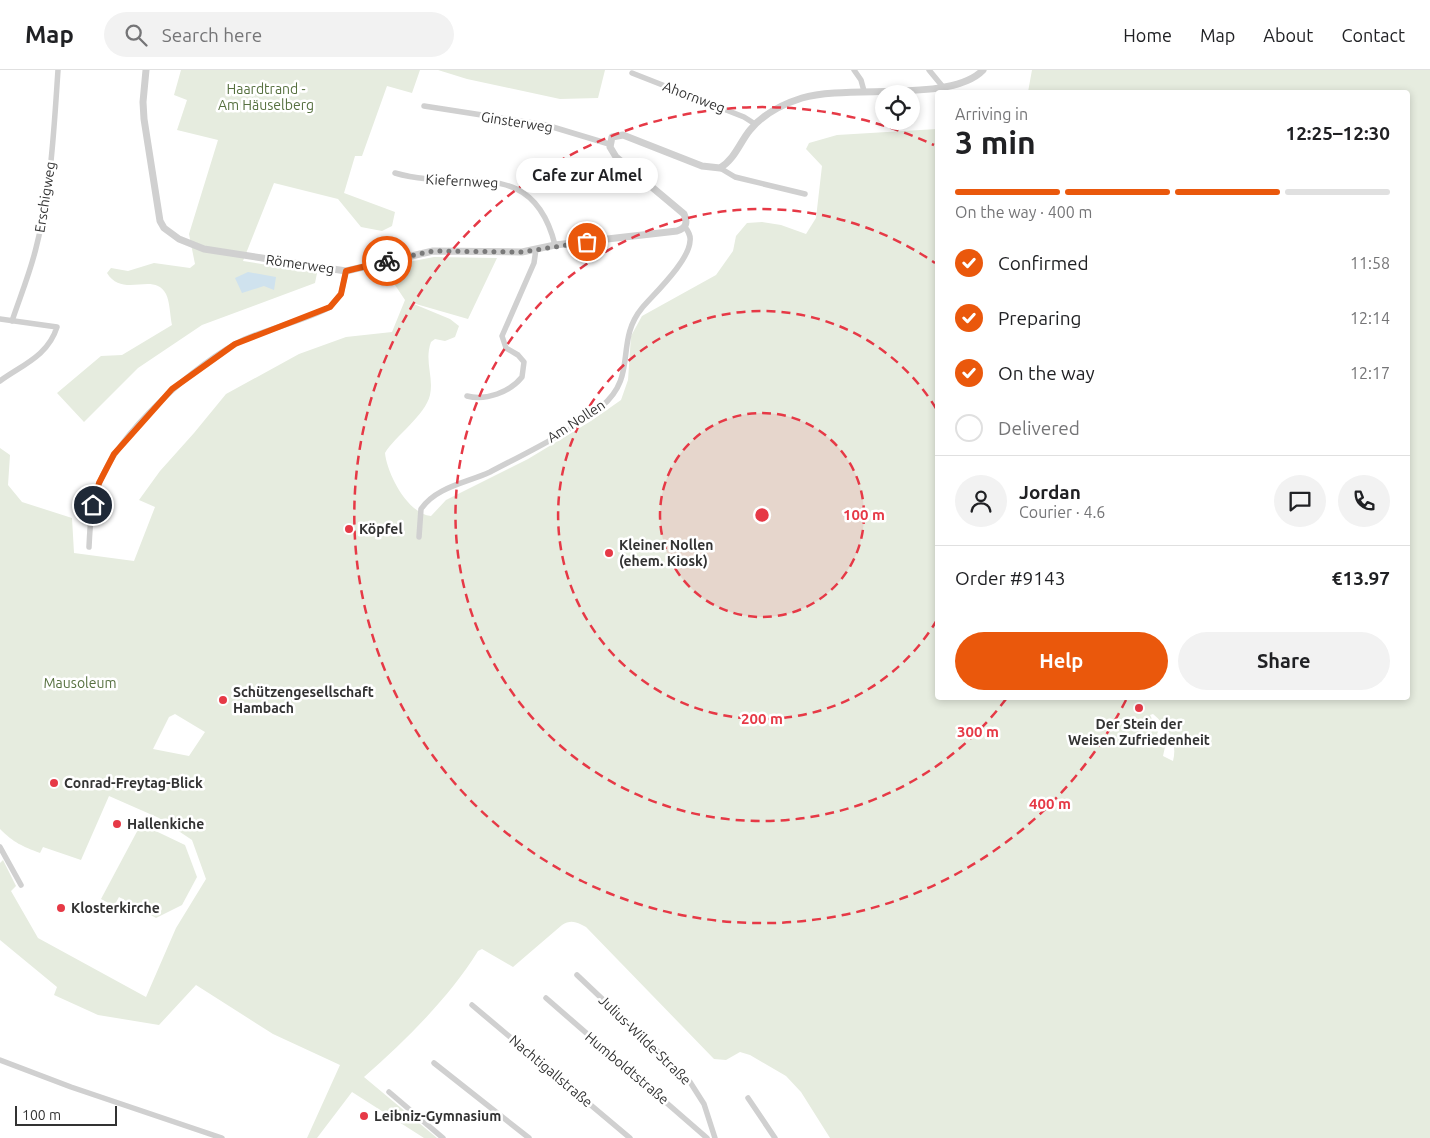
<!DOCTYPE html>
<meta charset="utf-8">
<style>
:root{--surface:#fff;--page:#f2f2f2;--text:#202124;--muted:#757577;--line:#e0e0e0;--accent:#ea580c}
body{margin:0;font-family:Ubuntu,sans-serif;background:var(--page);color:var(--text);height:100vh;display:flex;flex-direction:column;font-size:19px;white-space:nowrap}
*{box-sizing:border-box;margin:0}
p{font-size:16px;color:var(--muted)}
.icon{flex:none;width:28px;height:28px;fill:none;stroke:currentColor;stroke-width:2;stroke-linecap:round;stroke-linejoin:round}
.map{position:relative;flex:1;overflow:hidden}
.details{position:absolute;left:935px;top:20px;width:475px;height:610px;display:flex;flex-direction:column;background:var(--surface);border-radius:5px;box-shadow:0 2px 8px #0003}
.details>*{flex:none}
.fabs{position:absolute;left:875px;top:15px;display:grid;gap:10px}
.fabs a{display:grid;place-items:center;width:45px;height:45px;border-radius:50%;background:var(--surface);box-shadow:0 2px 8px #0003;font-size:25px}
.scale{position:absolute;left:15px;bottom:12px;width:102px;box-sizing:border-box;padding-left:5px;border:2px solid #333;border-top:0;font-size:14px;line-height:18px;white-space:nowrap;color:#333;-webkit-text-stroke:4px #fff;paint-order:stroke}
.pin{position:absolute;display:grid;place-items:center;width:42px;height:42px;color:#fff;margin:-21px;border:2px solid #fff;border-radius:50%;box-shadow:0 1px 5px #0007}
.courier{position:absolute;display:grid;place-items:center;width:50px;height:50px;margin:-25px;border:4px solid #ea580c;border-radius:50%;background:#fff;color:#222;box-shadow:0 1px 6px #0007}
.bubble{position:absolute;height:35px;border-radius:18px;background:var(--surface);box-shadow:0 2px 8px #0003;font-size:16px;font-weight:700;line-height:35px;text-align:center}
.overview em{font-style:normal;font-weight:700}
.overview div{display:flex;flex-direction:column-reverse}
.overview{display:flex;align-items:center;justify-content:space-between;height:85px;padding:0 20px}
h1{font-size:32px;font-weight:700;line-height:38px}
.bar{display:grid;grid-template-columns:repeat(4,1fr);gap:8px 5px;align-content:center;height:60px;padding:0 20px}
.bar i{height:6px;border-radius:4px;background:var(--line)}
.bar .selected{background:var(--accent)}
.bar p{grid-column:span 4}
.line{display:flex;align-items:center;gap:12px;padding:0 20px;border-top:1px solid var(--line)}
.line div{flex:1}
.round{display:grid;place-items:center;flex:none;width:52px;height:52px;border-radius:26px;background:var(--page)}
ol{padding:0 20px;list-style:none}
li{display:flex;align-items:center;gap:15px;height:55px}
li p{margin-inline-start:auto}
li .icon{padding:5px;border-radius:50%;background:var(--accent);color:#fff;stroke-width:4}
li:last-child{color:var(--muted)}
li i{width:28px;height:28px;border:2px solid var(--line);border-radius:50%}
.action{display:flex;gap:10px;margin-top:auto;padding:10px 20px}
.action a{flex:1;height:58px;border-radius:30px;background:var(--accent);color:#fff;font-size:20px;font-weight:700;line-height:58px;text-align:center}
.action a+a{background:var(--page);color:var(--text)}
header{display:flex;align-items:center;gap:30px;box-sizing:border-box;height:70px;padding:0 25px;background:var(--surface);border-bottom:1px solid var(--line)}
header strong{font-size:24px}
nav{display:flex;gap:28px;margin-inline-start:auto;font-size:18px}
.search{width:350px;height:45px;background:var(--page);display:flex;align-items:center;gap:12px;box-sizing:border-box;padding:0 18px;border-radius:28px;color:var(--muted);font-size:19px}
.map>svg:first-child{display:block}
.green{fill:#e6ecdf;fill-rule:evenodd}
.water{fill:#cfe2ee}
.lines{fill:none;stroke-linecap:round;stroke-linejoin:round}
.minor{stroke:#d0d0d0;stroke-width:5.5}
.tertiary{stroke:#d0d0d0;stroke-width:7}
.done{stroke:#7a7a7a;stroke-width:5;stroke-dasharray:0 9}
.route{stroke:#ea580c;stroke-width:6}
.ring{fill:none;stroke:#e63946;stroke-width:2.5;stroke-dasharray:9 6}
.poi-dot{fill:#e63946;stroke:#fff;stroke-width:2}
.labels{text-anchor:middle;stroke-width:5;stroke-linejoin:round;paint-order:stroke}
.park-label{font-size:14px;fill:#56703f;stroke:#fff}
.street-label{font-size:14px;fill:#333;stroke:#fff}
.poi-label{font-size:14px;font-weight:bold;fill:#333;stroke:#fff;text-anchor:start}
.centre{fill:#e63946;stroke:#fff;stroke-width:2.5}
.ring-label{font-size:15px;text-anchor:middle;font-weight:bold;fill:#e63946;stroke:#fff;stroke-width:5;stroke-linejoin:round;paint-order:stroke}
</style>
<header>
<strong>Map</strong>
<div class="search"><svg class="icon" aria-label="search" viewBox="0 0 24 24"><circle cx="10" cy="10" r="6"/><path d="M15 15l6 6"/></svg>Search here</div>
<nav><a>Home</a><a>Map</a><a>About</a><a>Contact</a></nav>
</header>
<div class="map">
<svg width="1430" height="1068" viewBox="0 0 1430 1068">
<rect width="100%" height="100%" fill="#fff"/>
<g class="green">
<path d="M 181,0 L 420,0 L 412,23 L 387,16 L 362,86 L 355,86 L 344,123 L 395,142 L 392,156 L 382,161 L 361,157 L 338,129 L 274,113 L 243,191 L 317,203 L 315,213 L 202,255 L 138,298 L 84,352 L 57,323 L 101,286 L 122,285 L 172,255 C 170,246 170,232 166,224 C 154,201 123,229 107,203 L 111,198 L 128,201 L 154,193 L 190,198 L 195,194 L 189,164 L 218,70 L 177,60 L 187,30 L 174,25 Z"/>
<polygon points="438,0 605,0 598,28 560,29 467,9"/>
<path d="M 1032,0 L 1430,0 L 1430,1068 L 830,1068 L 801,1022 L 786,1006 L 750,985 L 740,982 L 726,990 L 714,989 L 586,857 C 577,852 571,849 562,855 L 513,897 L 482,879 L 478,881 C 448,929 406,970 364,1007 L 437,1068 L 424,1068 L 352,1022 L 317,1068 L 307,1068 L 340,995 L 273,964 L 196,915 L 159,955 L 98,945 L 54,925 L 57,917 L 0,870 L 0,793 L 3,790 L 16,816 L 11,821 L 38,868 L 146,927 L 176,858 L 206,809 L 192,770 L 159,748 L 109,726 L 81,790 L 43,777 L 40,783 C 22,776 14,773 0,759 L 0,378 L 10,385 L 8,415 L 22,432 L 72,448 L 74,483 L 134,491 L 155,437 L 139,430 L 160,401 L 194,363 L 226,324 L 299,284 L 346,267 L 392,262 L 405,230 L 383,197 L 434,187 L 497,188 L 468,249 L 409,232 L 450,249 L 459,256 L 455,267 L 445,271 L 435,269 L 431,272 C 424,291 434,307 430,325 C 425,346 395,366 385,383 C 387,404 408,444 431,446 L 446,430 L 528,389 L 591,351 L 621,330 L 628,310 L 631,266 L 642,246 L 716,205 L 733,181 L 736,166 L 747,153 L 762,152 L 781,155 L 806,164 L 816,148 L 822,96 L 806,79 L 809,73 L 837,65 L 937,59 L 938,628 L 1408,628 L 1408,22 L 1028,22 ZM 175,644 L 205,662 L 189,686 L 153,679 L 169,647 ZM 1153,644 C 1168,657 1178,672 1173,691 L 1163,686 L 1165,677 L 1159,675 L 1161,670 L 1157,664 L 1158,662 L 1149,650 L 1152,649 L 1150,645 Z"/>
<polygon points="141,754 185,775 197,807 182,835 156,848 119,827 114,836 101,829"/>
</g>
<polygon class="water" points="248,202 276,207 274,220 264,216 242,223 235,208"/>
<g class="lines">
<g class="minor">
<polyline points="854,0 861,10 864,21"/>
<polyline points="929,0 943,17"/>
<polyline points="632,3 744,47 755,54"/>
<polyline points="424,36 546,55 609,74"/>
<polyline points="720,98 735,107 805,124"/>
<path d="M 395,103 C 462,123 532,83 555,175"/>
<path d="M 0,249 L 57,257 C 48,286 22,295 0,311"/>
<path d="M 12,251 C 20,227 30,203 36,178 C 51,121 54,59 58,0"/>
<path d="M 467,326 C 486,331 510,322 522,307 L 524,292 L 518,285 L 506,278 L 502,266 L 534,193 L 536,179"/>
<path d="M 419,467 L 421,439 C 436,417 466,413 490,402 C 524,384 572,361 601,337 C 639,306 614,272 642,238 C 655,223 689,191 690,171 C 691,165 688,161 685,157"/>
<path d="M 89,477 C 90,456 91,434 99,414 C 118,363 196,292 245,269 C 273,257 304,251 330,237 L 341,224 L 346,201"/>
<polyline points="0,777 21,815"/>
<polyline points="577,905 690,1012 704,1034 715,1068"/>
<polyline points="546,928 707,1068"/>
<polyline points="472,935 630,1068"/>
<polyline points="0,990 71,1017 222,1068"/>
<polyline points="434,993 529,1068"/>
<polyline points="389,1022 443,1068"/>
<polyline points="748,1028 775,1068"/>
</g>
<path class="tertiary" d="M 146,0 L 143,32 L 144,49 L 160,151 L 164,158 L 179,169 L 204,179 L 346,201 L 433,181 L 522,182 L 555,175 L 677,161 C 686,158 688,153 684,144 L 616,87 L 610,77 L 612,67 L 623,65 L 702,96 L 720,98 C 735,89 740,72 750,60 C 763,44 783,34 802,28 C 848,14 952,33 983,0"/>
</g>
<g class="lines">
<polyline class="done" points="387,191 433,181 522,182 587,172"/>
<polyline class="route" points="93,435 99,413 114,384 172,319 235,274 330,237 341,224 346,201 387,191"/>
</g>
<circle cx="762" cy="445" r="102" fill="#e63946" fill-opacity=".12"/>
<g class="ring">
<circle cx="762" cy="445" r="102"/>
<path d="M937 550A204 204 0 1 1 937 340"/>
<path d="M1006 629A306 306 0 1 1 935 193"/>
<path d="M1126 630A408 408 0 1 1 934 75"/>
</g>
<g class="poi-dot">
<circle cx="349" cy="459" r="5"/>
<circle cx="609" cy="483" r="5"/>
<circle cx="223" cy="630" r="5"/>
<circle cx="1139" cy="638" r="5"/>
<circle cx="54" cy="713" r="5"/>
<circle cx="117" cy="754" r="5"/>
<circle cx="61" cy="838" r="5"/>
<circle cx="364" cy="1046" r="5"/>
</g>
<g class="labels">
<g class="park-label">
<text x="266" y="24">Haardtrand -<tspan x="266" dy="16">Am Häuselberg</tspan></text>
<text x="80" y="618">Mausoleum</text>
</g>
<g class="street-label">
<text transform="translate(694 27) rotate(21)" y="5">Ahornweg</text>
<text transform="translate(517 52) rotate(9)" y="5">Ginsterweg</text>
<text transform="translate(462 111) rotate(3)" y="5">Kiefernweg</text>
<text transform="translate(45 127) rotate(-81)" y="5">Erschigweg</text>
<text transform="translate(300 194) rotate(8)" y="5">Römerweg</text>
<text transform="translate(576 351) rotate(-33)" y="5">Am Nollen</text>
<text transform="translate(645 970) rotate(44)" y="5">Julius-Wilde-Straße</text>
<text transform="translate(627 998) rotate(40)" y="5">Humboldtstraße</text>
<text transform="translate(551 1001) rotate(40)" y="5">Nachtigallstraße</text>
</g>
<g class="poi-label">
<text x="359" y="464">Köpfel</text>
<text x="619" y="480">Kleiner Nollen<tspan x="619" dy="16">(ehem. Kiosk)</tspan></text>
<text x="233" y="627">Schützengesellschaft<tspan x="233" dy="16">Hambach</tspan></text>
<text x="1139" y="659" text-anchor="middle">Der Stein der<tspan x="1139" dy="16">Weisen Zufriedenheit</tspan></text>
<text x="64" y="718">Conrad-Freytag-Blick</text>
<text x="127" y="759">Hallenkiche</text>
<text x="71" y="843">Klosterkirche</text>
<text x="374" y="1051">Leibniz-Gymnasium</text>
</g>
</g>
<circle cx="762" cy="445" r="8" class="centre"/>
<g class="ring-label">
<text x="864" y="450">100 m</text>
<text x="762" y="654">200 m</text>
<text x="978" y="667">300 m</text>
<text x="1050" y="739">400 m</text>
</g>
</svg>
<div class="fabs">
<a><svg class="icon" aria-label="locate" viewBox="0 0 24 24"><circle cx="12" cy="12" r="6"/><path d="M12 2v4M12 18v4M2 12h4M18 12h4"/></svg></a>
</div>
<div class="scale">100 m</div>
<div class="pin" style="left:587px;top:172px;background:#ea580c"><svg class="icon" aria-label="bag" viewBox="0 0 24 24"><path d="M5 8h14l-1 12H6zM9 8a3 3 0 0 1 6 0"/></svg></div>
<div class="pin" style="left:93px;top:435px;background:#1f2937"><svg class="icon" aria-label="home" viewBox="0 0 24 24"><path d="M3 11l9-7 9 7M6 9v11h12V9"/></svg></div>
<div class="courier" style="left:387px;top:191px"><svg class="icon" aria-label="bike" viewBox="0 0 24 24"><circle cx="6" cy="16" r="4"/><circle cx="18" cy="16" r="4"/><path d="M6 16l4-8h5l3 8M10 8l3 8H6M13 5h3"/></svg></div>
<div class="bubble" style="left:516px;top:88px;width:142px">Cafe zur Almel</div>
<section class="details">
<div class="overview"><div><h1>3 min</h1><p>Arriving in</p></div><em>12:25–12:30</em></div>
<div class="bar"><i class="selected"></i><i class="selected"></i><i class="selected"></i><i></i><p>On the way · 400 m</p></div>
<ol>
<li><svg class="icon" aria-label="check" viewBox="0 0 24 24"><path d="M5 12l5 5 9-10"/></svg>Confirmed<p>11:58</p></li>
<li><svg class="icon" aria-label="check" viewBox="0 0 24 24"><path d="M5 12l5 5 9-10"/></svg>Preparing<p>12:14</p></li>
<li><svg class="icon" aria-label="check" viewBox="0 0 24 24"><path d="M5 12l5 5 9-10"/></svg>On the way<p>12:17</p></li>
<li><i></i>Delivered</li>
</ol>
<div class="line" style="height:90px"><a class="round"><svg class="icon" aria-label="person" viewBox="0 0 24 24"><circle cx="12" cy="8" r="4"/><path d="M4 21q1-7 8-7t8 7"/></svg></a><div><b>Jordan</b><p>Courier · 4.6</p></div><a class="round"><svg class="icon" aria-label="chat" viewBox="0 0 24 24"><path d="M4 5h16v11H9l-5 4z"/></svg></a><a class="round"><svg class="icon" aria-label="phone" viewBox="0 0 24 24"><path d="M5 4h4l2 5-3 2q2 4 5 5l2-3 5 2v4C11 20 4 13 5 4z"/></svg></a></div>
<div class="line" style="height:65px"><div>Order #9143</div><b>€13.97</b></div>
<div class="action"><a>Help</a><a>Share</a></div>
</section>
</div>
